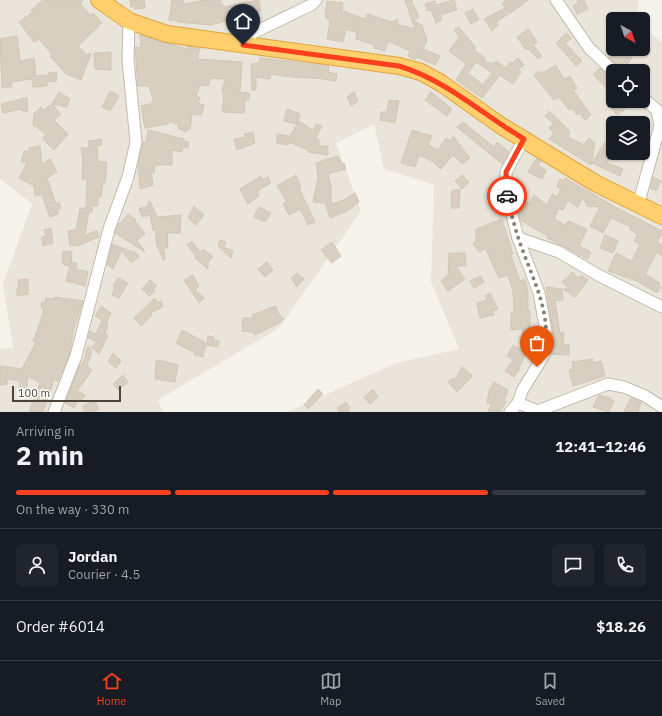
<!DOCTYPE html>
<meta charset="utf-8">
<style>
:root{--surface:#171b24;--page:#20242c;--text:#f1f3f6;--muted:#9ea1a6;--line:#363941;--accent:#fc3f1d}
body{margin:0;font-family:"IBM Plex Sans",sans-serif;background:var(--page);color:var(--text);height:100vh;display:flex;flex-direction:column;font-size:15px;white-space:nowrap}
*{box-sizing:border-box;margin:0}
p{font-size:13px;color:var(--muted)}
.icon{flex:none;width:22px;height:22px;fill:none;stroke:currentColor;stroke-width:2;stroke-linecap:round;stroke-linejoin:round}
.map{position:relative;height:412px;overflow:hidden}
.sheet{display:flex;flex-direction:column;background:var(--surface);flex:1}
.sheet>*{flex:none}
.needle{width:26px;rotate:140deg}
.tools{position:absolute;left:606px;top:12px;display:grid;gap:8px}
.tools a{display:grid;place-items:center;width:44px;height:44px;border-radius:6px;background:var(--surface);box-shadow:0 1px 3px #0004;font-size:20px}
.scale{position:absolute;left:12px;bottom:10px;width:109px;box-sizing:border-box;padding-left:4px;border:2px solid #4b4439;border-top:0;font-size:11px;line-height:14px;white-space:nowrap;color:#4b4439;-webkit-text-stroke:3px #fff;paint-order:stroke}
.pin{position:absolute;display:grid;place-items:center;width:34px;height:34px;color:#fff;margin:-41px -17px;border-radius:50% 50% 50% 0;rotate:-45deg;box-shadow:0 0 4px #0007}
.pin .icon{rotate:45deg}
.courier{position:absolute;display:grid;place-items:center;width:40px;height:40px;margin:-20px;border:3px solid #fc3f1d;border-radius:50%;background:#fff;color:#222;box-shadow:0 1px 5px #0007}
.head em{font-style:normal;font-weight:700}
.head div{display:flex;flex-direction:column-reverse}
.head{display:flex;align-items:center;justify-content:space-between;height:68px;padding:0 16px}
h1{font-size:26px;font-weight:700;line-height:30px}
.bar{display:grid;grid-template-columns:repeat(4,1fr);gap:6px 4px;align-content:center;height:48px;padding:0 16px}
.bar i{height:5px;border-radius:3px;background:var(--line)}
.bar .selected{background:var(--accent)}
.bar p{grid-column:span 4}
.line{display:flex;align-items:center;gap:10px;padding:0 16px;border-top:1px solid var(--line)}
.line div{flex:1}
.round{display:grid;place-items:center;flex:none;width:42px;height:42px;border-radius:6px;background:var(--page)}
.dock{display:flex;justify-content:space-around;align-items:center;height:56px;border-top:1px solid var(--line);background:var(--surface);font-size:11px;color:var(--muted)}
.dock a{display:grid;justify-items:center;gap:2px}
.dock .selected{color:var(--accent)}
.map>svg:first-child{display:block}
.residential{fill:#eae5da;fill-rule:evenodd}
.building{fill:#d8cfc1;stroke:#d3c7b4;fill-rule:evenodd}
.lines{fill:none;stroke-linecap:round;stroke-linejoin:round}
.minor-casing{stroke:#c2bbae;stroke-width:13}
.highway-casing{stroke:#e0a43c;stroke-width:18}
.minor{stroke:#fff;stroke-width:11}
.highway{stroke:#ffcf6e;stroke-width:16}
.done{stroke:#878178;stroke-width:4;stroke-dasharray:0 7.2}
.route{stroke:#fc3f1d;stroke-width:5}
</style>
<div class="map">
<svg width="662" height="412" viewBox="0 0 662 412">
<rect width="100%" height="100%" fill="#f6f3ec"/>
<path class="residential" d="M 0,0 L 639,0 L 637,19 L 613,19 L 613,49 L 643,49 L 643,28 L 662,42 L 662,412 L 287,412 L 396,363 L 459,349 L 431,282 L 434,185 L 384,169 L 374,124 L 336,143 L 361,211 L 279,328 L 158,400 L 163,412 L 0,412 L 0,349 L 13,348 L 3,284 L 32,204 L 0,179 ZM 613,71 L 643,71 L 643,101 L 613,101 ZM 613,123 L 643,123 L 643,153 L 613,153 Z"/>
<g class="building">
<polygon points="43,0 83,0 80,3 90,15 93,13 102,23 78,46 86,54 91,54 81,80 66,74 50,56 52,54 39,39 34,42 19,22 33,12 31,10"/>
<polygon points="130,0 144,0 145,8 135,9 135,6 131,7"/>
<polygon points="172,0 183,0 184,4 206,0 220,0 224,7 259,0 261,11 211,25 178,22 179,21 169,20"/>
<polygon points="405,0 412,0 413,6 414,6 419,17 413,21 422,25 427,40 423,49 440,56 435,65 417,57 415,60 408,56 410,51 388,41 385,51 374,48 374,45 356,39 357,33 346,29 343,42 327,39 330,22 325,16 327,1 343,3 342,11 365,19 367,14 391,22 398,19 397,24 415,29"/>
<polygon points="454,0 457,10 440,15 442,20 436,23 431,10 427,11 425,4 435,1 436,5"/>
<polygon points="506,0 528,0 518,8 496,22 498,25 492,31 484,19 505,8 502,3"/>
<polygon points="577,0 584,0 588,9 577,14 573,6 578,3"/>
<polygon points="473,9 479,20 471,24 465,13"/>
<path d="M 459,27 L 476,48 L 474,50 L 485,58 L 485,62 L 493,64 L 496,61 L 506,68 L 510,62 L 512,63 L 518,58 L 524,65 L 518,69 L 521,72 L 513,84 L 500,75 L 482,98 L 456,80 L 466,64 L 449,51 L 459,37 L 454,30 ZM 476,62 L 492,73 L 483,85 L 468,73 Z"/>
<polygon points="528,29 537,42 533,45 542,56 538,59 528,48 526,50 517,37"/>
<polygon points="566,33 572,38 565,43 582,61 576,66 556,43"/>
<polygon points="140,35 187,49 187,46 200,48 197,59 242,62 240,92 249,93 249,100 245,100 244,113 222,112 224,92 222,92 225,79 210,78 209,86 200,85 196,96 200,98 198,103 204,105 201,115 192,114 190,130 187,129 186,132 178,128 179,125 169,121 168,124 145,128 141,106 154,103 149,86 138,86 135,47 141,48"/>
<polygon points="17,36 20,61 34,58 36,76 49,75 49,72 57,73 56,82 47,81 47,86 33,87 32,79 11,82 12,87 2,88 0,39"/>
<polygon points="622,49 632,58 627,64 624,62 618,67 609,58 613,53 616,56"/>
<polygon points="111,52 111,70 95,69 94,53"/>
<polygon points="260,58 325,65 329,67 328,72 337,74 336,81 324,79 299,77 298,78 271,74 270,79 256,77 256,90 252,90 251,64 259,63"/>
<polygon points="556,65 564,79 570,76 577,88 573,90 591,115 585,120 579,113 577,115 572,108 569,110 559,97 554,100 534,75 539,71 541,74"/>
<polygon points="600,68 608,76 613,78 613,103 605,93 609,90 593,75"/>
<polygon points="110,91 119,96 110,111 102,107"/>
<polygon points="59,92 70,99 67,107 52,104"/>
<polygon points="354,92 358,101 351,106 347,97"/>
<polygon points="431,92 452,109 447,116 425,100"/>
<polygon points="21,98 27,98 28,111 22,111 22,109 3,113 1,104 21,99"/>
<polygon points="389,100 399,101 395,123 380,120 381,112 387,112"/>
<polygon points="620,102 626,108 617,115 612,109"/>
<polygon points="52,104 61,114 54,120 68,134 54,150 43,139 46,135 36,126 33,126 34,114 41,107 44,110 49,105 49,109"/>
<polygon points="287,109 300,114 297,124 284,121"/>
<polygon points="549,111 570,131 568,137 584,145 589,138 595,143 591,165 549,139 554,133 549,128 553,123 545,116"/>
<polygon points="299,121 313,130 316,124 322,126 315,139 319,139 319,146 328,146 328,155 308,152 308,150 289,142 288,145 277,143 277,134 290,136"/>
<polygon points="463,122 494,147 497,142 509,152 502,164 457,127"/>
<polygon points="148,130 184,139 183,141 189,142 188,148 183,147 182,152 172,150 172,165 155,165 154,173 151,172 153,185 140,189 138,166 143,142 146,143"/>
<polygon points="412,130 432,136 428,145 438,150 446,138 451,141 453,136 470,158 462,164 453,155 441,169 432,161 419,155 415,167 401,163"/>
<polygon points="253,132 255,143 237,150 234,139 245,137 244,134"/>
<polygon points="101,139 102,145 97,146 98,161 107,162 105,183 103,183 101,197 98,197 98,206 92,206 92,212 89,212 85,235 97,231 99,237 80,245 70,246 68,231 76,230 80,208 86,208 87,179 82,179 83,159 81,148 89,148 88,141"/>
<polygon points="605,142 613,147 613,151 607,163 623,169 620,176 592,163"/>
<polygon points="40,146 42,164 50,159 57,172 47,178 56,204 59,202 61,208 58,209 58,214 50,217 42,195 35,196 34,186 19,178 27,163 21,162 24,151 30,152 29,148"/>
<polygon points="338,156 342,164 344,163 346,169 328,174 331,186 331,204 344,200 355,193 359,202 349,210 330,218 325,203 313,202 318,177 316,163"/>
<polygon points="536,159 541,161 538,166 546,170 542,179 528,172"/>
<polygon points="296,175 301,187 299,188 315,222 308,225 300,209 289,215 283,204 287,202 277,186"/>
<polygon points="462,175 469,182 462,189 455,181"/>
<polygon points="261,176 263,180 268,177 271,183 257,191 259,196 248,204 240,189"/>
<polygon points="653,177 661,181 656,191 650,188"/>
<polygon points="565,178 617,208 662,231 662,234 657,242 662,246 662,256 657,252 645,274 660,283 658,285 661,287 657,293 637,281 608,271 616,253 632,261 640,244 634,241 638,234 630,230 631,227 611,218 603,233 590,226 600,207 587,206 583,197 578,207 568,201 563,210 559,208 554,219 565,225 568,221 587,229 579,246 591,252 588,259 547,238 548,236 520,220 518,210 522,206 514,194 516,192 526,203 527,202 529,204 534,195 547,205 552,194 557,197 561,189 557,187 560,179 564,181"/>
<polygon points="452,190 460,190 459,208 451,208"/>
<polygon points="150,201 157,217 181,215 180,233 167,233 168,248 164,248 165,260 163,260 158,246 157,247 155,229 153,231 150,215 142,217 139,209 148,206 148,202"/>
<polygon points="194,206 204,215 196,225 188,218"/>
<polygon points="259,207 271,213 265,222 254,217"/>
<polygon points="128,214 136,220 134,220 145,234 137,240 145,252 115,233 119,223 120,224"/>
<polygon points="502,219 513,254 511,255 520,281 525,279 528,291 528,311 530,311 530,343 518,371 514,377 505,371 513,360 507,356 513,345 521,350 523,329 511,330 511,313 514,313 513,292 508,275 499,278 485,248 479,252 473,244 476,242 476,229"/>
<polygon points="51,228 53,243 43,246 42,240 42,237 46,236 44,230"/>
<polygon points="605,235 618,241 613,253 600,248"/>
<polygon points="220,240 226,242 224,248 233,250 231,258 218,246"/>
<polygon points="192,241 200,252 203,249 213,257 208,262 208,269 195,258 196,256 187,245"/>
<polygon points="332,242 341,256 332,263 321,250"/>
<polygon points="112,244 136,253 139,257 131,263 122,250 113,269 107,264"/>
<polygon points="63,251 72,252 71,264 72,262 77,263 76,269 88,272 85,286 66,281 70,266 64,265 64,263 62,263"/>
<polygon points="449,253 465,253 466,266 456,266 465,279 448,291 441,281 448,275"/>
<polygon points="267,262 273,270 265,277 258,269"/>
<polygon points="573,272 578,278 581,275 588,280 575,297 563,289 570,289 562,282"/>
<polygon points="297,273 304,279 297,287 291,278"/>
<polygon points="193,275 199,286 195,290 204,298 199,303 184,280"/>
<polygon points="481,276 484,282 474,288 470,281"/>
<polygon points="118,278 128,283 119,298 112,295 115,287 113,286"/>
<polygon points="28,279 28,294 17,296 17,288 19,288 18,280"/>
<polygon points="150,280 157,286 153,289 155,291 149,296 142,289"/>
<polygon points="546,287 562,289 563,300 555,301 560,333 564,332 563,345 569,344 569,355 551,354 553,330"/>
<polygon points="490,293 498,309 493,311 492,309 494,315 480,318 477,303 487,300 485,296"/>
<polygon points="56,297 83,301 74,329 69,355 58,381 54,380 43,412 29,412 40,383 28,376 27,388 19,387 20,381 7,379 7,384 0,385 0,366 22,369 36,342 33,341 43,314 43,308 41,308 42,302 45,303 46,298 52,299"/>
<polygon points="155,298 157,302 161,301 163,307 150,313 152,315 141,326 134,318"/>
<polygon points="101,306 111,313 106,324 108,324 105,334 108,335 99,354 91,347 97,342 88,338 90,331 96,334 102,320 95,316"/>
<polygon points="276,306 278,313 284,319 279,323 255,335 253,332 242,331 243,318 253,318 252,315"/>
<polygon points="182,330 206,343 203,357 194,355 195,353 176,343"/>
<polygon points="208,336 214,337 214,340 219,341 218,347 207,345"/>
<polygon points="88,346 92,351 87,366 92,370 77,391 85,395 80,402 79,399 74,408 65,403 79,367 84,361"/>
<polygon points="113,353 121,361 116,368 108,362"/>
<polygon points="593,359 593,363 601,361 605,376 573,386 569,370 573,369 572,362"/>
<polygon points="160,360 178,365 175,382 155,379 156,361"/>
<polygon points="462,367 473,376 457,392 448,382 453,378 455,380"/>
<polygon points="123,375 128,382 118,390 113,384"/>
<polygon points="494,382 508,390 504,401 506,402 500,412 488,412 491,404 487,403 489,391"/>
<polygon points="318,389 323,394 308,409 304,405"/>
<polygon points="373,390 378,397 370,404 364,397"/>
<polygon points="599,395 611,398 610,400 614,401 609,412 593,407"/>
<polygon points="631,398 641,402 638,412 624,412"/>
<polygon points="94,400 99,409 93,412 85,412 82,406"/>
<polygon points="346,402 350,408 348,410 350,412 339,412 337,408"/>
</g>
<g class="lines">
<g class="minor-casing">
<g id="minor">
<polyline points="556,0 589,48 613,71"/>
<polyline points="243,45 253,33 311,5 316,0"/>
<polyline points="638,205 660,126 657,110 643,98"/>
<polyline points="518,238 559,252 598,275 662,307"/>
<polyline points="518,403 538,411 608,384 624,387 645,396 662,407"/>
<polyline points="54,412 76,356 109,229 128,177 136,142 128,60 129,21"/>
<polyline points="510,412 518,403 522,391 544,355 546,331 539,293 518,238 506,192 506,172 524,139"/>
</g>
</g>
<g class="highway-casing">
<polyline id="highway" points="99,0 129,21 167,34 399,66 421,72 441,83 500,125 595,183 662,216"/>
</g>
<use href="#minor" class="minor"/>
<use href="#highway" class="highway"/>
</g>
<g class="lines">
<path class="done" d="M 507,196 C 510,210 514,224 518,237 C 531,278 561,326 537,367"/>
<path class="route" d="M 243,45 L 399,66 C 446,80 482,114 524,139 L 506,172 L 507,196"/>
</g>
</svg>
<div class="tools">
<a><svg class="needle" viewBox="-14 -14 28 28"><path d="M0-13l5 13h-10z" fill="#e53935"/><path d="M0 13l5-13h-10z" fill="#9ea1a6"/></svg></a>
<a><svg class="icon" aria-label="locate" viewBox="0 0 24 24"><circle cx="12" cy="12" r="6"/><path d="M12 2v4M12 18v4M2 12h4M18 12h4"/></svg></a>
<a><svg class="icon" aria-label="layers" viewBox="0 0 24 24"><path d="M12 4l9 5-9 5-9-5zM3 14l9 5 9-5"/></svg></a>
</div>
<div class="scale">100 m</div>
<div class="pin" style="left:537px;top:367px;background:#ea580c"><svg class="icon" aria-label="bag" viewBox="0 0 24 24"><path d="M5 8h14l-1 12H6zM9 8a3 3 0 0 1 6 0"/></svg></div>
<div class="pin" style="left:243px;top:45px;background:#1f2937"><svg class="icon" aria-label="home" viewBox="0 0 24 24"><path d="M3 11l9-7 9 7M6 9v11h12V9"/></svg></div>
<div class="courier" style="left:507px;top:196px"><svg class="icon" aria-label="car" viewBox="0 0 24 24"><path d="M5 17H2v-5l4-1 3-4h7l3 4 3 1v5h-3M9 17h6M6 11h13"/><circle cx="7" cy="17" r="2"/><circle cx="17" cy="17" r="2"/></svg></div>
</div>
<section class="sheet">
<div class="head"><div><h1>2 min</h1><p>Arriving in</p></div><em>12:41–12:46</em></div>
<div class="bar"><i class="selected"></i><i class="selected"></i><i class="selected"></i><i></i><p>On the way · 330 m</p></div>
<div class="line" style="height:72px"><a class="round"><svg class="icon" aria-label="person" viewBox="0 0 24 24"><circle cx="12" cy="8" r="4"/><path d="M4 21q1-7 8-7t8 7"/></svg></a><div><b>Jordan</b><p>Courier · 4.5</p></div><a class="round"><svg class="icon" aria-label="chat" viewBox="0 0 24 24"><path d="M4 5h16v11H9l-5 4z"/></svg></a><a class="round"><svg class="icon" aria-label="phone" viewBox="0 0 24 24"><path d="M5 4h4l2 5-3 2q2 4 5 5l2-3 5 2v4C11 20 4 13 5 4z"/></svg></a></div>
<div class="line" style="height:52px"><div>Order #6014</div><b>$18.26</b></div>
</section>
<nav class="dock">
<a class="selected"><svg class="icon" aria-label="home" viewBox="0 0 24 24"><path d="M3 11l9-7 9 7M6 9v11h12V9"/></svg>Home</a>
<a><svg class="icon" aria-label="map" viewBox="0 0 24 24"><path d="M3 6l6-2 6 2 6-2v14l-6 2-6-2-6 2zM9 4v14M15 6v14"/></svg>Map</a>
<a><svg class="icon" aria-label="saved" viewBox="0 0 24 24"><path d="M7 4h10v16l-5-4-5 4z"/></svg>Saved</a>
</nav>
